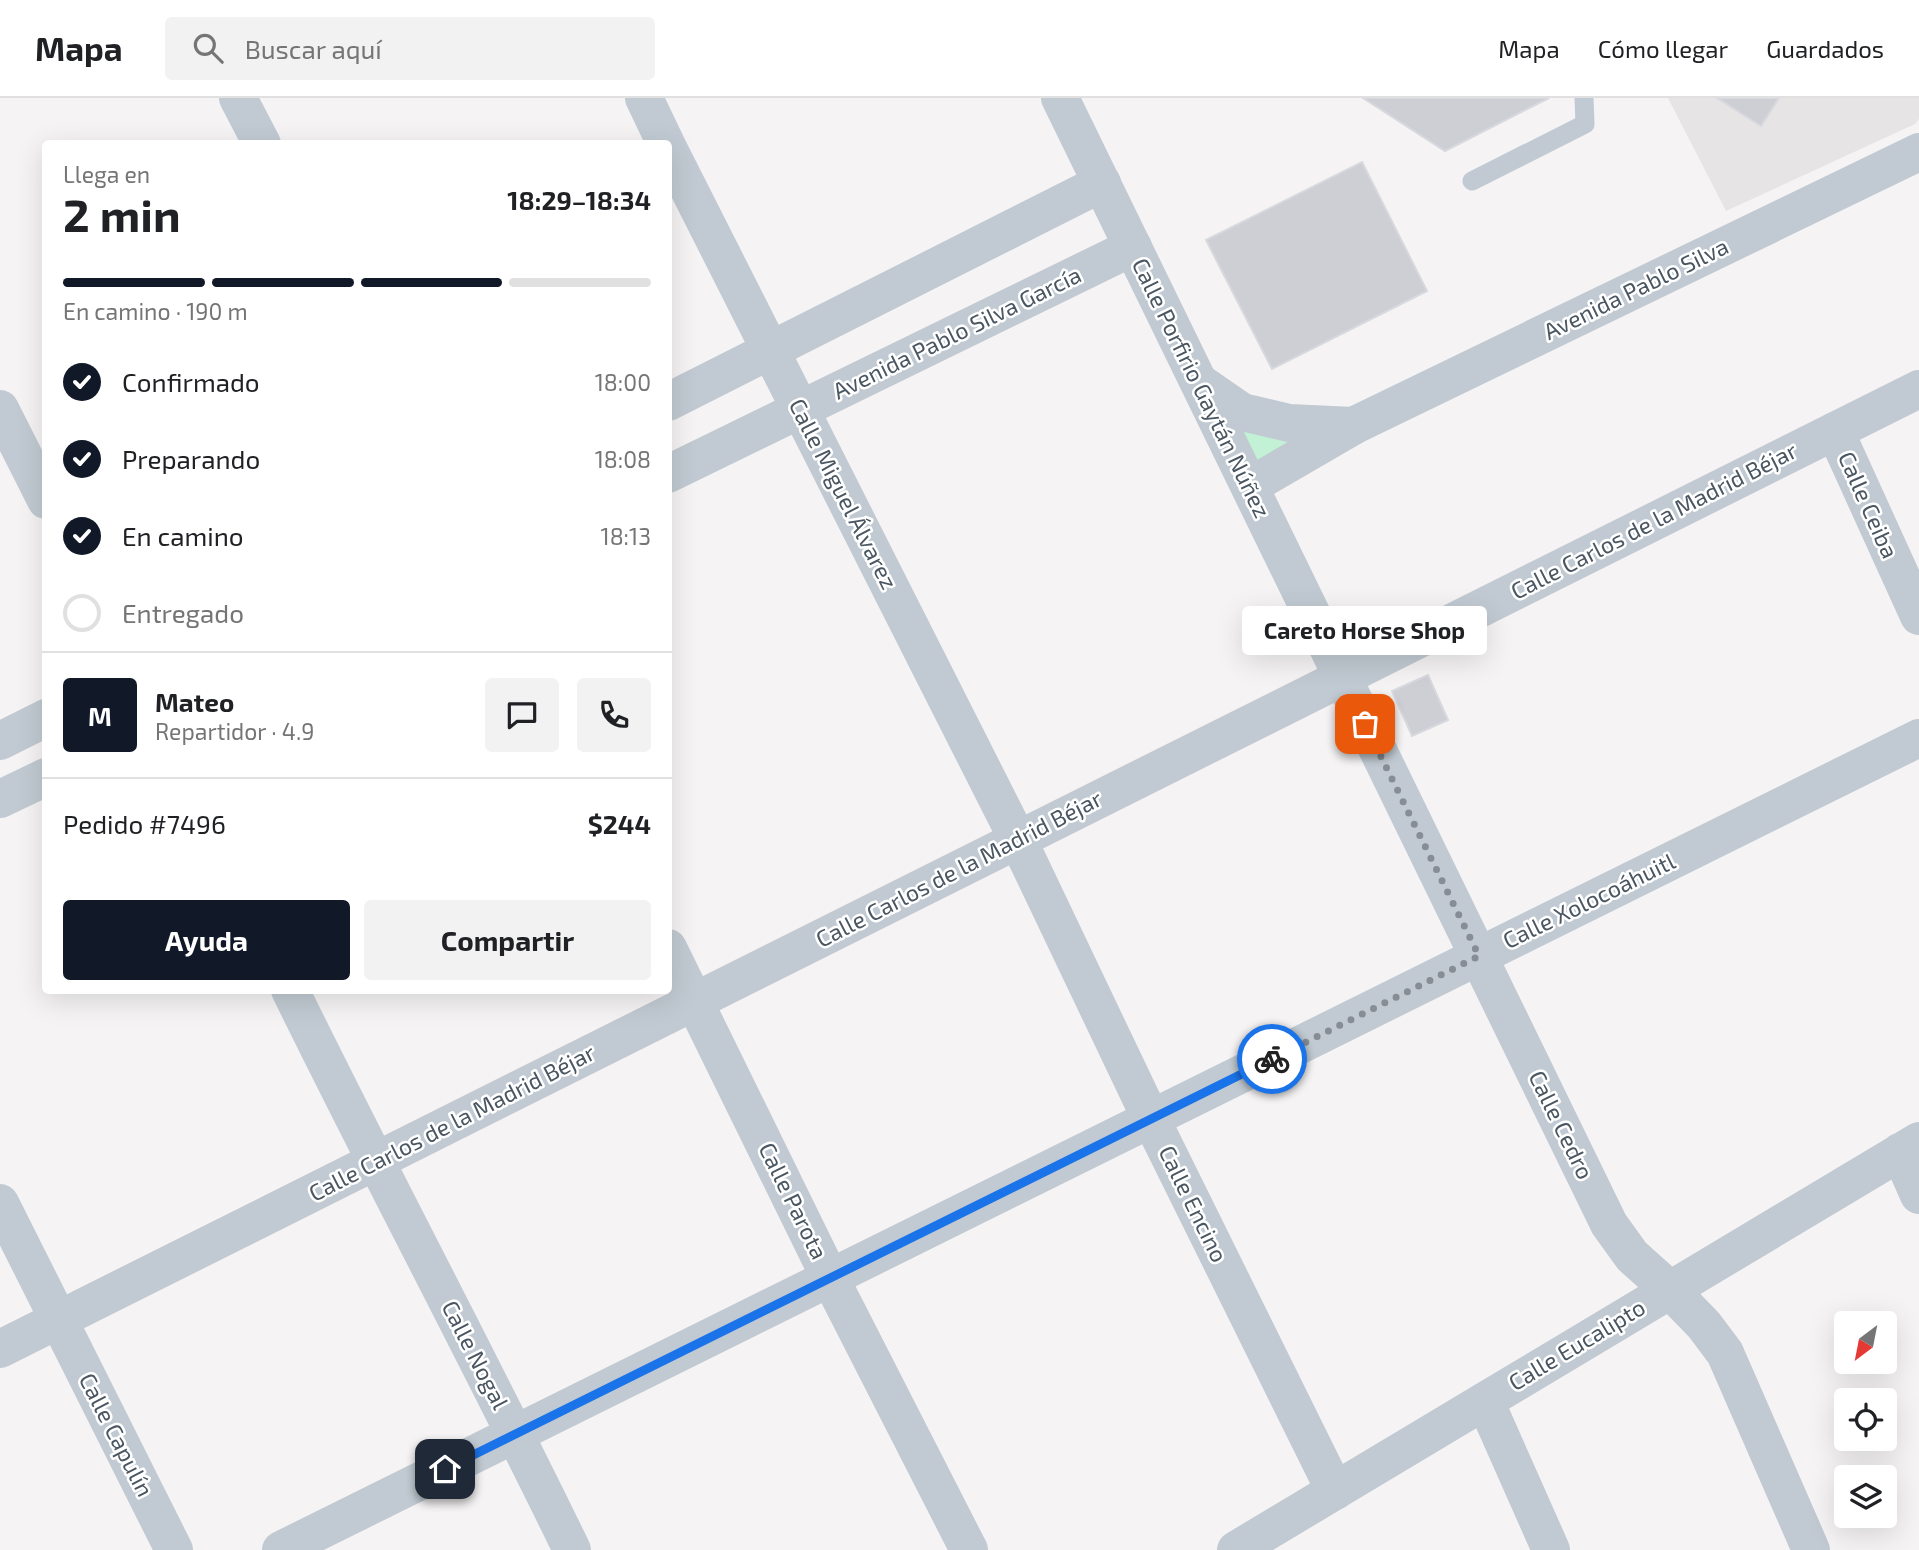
<!DOCTYPE html>
<html lang="es">
<meta charset="utf-8">
<style>
:root{--surface:#fff;--page:#f2f2f2;--text:#202124;--muted:#757577;--line:#e0e0e0;--accent:#111827}
body{margin:0;font-family:"Exo 2",sans-serif;background:var(--page);color:var(--text);height:100vh;display:flex;flex-direction:column;font-size:26px;white-space:nowrap}
*{box-sizing:border-box;margin:0}
p{font-size:23px;color:var(--muted)}
.icon{flex:none;width:38px;height:38px;fill:none;stroke:currentColor;stroke-width:2;stroke-linecap:round;stroke-linejoin:round}
.map{position:relative;flex:1;overflow:hidden}
.side{position:absolute;left:42px;top:42px;width:630px;height:854px;display:flex;flex-direction:column;background:var(--surface);border-radius:7px;box-shadow:0 7px 28px #0002}
.side>*{flex:none}
.needle{width:46px;rotate:212deg}
.buttons{position:absolute;left:1834px;top:1213px;display:grid;gap:14px}
.buttons a{display:grid;place-items:center;width:63px;height:63px;border-radius:7px;background:var(--surface);box-shadow:0 7px 28px #0002;font-size:35px}
.pin{position:absolute;display:grid;place-items:center;width:60px;height:60px;color:#fff;margin:-30px;border-radius:14px;box-shadow:0 4px 10px #0006}
.courier{position:absolute;display:grid;place-items:center;width:70px;height:70px;margin:-35px;border:5px solid #1a73e8;border-radius:50%;background:#fff;color:#222;box-shadow:0 2px 9px #0007}
.bubble{position:absolute;height:49px;border-radius:7px;background:var(--surface);box-shadow:0 7px 28px #0002;font-size:23px;font-weight:700;line-height:49px;text-align:center}
.headline em{font-style:normal;font-weight:700}
.headline div{display:flex;flex-direction:column-reverse}
.headline{display:flex;align-items:center;justify-content:space-between;height:119px;padding:0 21px}
h1{font-size:46px;font-weight:700;line-height:52px}
.bar{display:grid;grid-template-columns:repeat(4,1fr);gap:10px 7px;align-content:center;height:84px;padding:0 21px}
.bar i{height:9px;border-radius:5px;background:var(--line)}
.bar .selected{background:var(--accent)}
.bar p{grid-column:span 4}
.line{display:flex;align-items:center;gap:18px;padding:0 21px;border-top:2px solid var(--line)}
.line div{flex:1}
.round{display:grid;place-items:center;flex:none;width:74px;height:74px;border-radius:7px;background:var(--page)}
ol{padding:0 21px;list-style:none}
li{display:flex;align-items:center;gap:21px;height:77px}
li p{margin-inline-start:auto}
li .icon{padding:7px;border-radius:50%;background:var(--accent);color:#fff;stroke-width:4}
li:last-child{color:var(--muted)}
li i{width:38px;height:38px;border:4px solid var(--line);border-radius:50%}
.cta{display:flex;gap:14px;margin-top:auto;padding:14px 21px}
.cta a{flex:1;height:80px;border-radius:7px;background:var(--accent);color:#fff;font-size:28px;font-weight:700;line-height:80px;text-align:center}
.cta a+a{background:var(--page);color:var(--text)}
header{display:flex;align-items:center;gap:42px;box-sizing:border-box;height:98px;padding:0 35px;background:var(--surface);border-bottom:2px solid var(--line)}
header strong{font-size:33px}
nav{display:flex;gap:38px;margin-inline-start:auto;font-size:24px}
.search{width:490px;height:63px;background:var(--page);display:flex;align-items:center;gap:18px;box-sizing:border-box;padding:0 24px;border-radius:7px;color:var(--muted);font-size:26px}
.map>svg:first-child{display:block}
.education{fill:#e6e4e5}
.green{fill:#c3f1d5}
.building{fill:#cdcfd5;stroke:#d7d9de;stroke-width:2}
.lines{fill:none;stroke-linecap:round;stroke-linejoin:round}
.service{stroke:#c1cad2;stroke-width:19}
.minor{stroke:#c1cad2;stroke-width:38}
.done{stroke:#868d94;stroke-width:7;stroke-dasharray:0 12.6}
.route{stroke:#1a73e8;stroke-width:9}
.labels{text-anchor:middle;stroke-width:5;stroke-linejoin:round;paint-order:stroke}
.street-label{font-size:23px;fill:#4a5661;stroke:#fff}
</style>
<header>
<strong>Mapa</strong>
<div class="search"><svg class="icon" aria-label="search" viewBox="0 0 24 24"><circle cx="10" cy="10" r="6"/><path d="M15 15l6 6"/></svg>Buscar aquí</div>
<nav><a>Mapa</a><a>Cómo llegar</a><a>Guardados</a></nav>
</header>
<div class="map">
<svg width="1919" height="1452" viewBox="0 0 1919 1452">
<rect width="100%" height="100%" fill="#f5f3f3"/>
<polygon class="education" points="1668,0 1919,0 1919,21 1915,26 1726,113"/>
<polygon class="green" points="1229,324 1297,340 1251,367"/>
<g class="building">
<polygon points="1363,0 1549,0 1445,53"/>
<polygon points="1717,0 1779,0 1761,28"/>
<polygon points="1362,64 1427,193 1272,271 1206,142"/>
<polygon points="1428,577 1448,622 1412,638 1392,593"/>
</g>
<g class="lines">
<polyline class="service" points="1472,83 1585,26 1584,0"/>
<g class="minor">
<polyline points="238,0 262,46"/>
<polyline points="644,0 666,46"/>
<polyline points="1060,0 1609,1126 1632,1158 1670,1192 1704,1227 1725,1255 1811,1452"/>
<polyline points="668,50 1018,742 1151,1021 1335,1393"/>
<polyline points="1200,285 1242,314 1289,325 1353,328 1919,54"/>
<polyline points="668,304 1102,85"/>
<polyline points="0,311 46,402"/>
<polyline points="1835,333 1919,518"/>
<polyline points="668,376 1133,149"/>
<polyline points="1250,388 1353,328"/>
<polyline points="0,643 46,620"/>
<polyline points="0,701 46,679"/>
<polyline points="668,850 830,1180 969,1452"/>
<path d="M 290,892 C 382,1080 481,1264 572,1452"/>
<polyline points="1900,1054 1919,1097"/>
<polyline points="0,1105 174,1452"/>
<polyline points="0,1251 1919,291"/>
<polyline points="1485,1303 1551,1452"/>
<polyline points="281,1452 1919,640"/>
<polyline points="1236,1452 1919,1043"/>
</g>
</g>
<g class="lines">
<polyline class="done" points="1272,961 1479,858 1365,626"/>
<polyline class="route" points="445,1371 1272,961"/>
</g>
<g class="labels">
<g class="street-label">
<text transform="translate(1636 191) rotate(-26)" y="8">Avenida Pablo Silva</text>
<text transform="translate(957 235) rotate(-26)" y="8">Avenida Pablo Silva García</text>
<text transform="translate(1201 290) rotate(64)" y="8">Calle Porfirio Gaytán Núñez</text>
<text transform="translate(843 396) rotate(63)" y="8">Calle Miguel Álvarez</text>
<text transform="translate(1868 407) rotate(66)" y="8">Calle Ceiba</text>
<text transform="translate(1654 423) rotate(-27)" y="8">Calle Carlos de la Madrid Béjar</text>
<text transform="translate(959 771) rotate(-27)" y="8">Calle Carlos de la Madrid Béjar</text>
<text transform="translate(1589 803) rotate(-26)" y="8">Calle Xolocoáhuitl</text>
<text transform="translate(452 1025) rotate(-27)" y="8">Calle Carlos de la Madrid Béjar</text>
<text transform="translate(1561 1027) rotate(64)" y="8">Calle Cedro</text>
<text transform="translate(793 1103) rotate(64)" y="8">Calle Parota</text>
<text transform="translate(1193 1106) rotate(64)" y="8">Calle Encino</text>
<text transform="translate(1577 1247) rotate(-31)" y="8">Calle Eucalipto</text>
<text transform="translate(475 1257) rotate(63)" y="8">Calle Nogal</text>
<text transform="translate(116 1337) rotate(63)" y="8">Calle Capulín</text>
</g>
</g>
</svg>
<div class="buttons">
<a><svg class="needle" viewBox="-14 -14 28 28"><path d="M0-13l5 13h-10z" fill="#e53935"/><path d="M0 13l5-13h-10z" fill="#757577"/></svg></a>
<a><svg class="icon" aria-label="locate" viewBox="0 0 24 24"><circle cx="12" cy="12" r="6"/><path d="M12 2v4M12 18v4M2 12h4M18 12h4"/></svg></a>
<a><svg class="icon" aria-label="layers" viewBox="0 0 24 24"><path d="M12 4l9 5-9 5-9-5zM3 14l9 5 9-5"/></svg></a>
</div>
<div class="pin" style="left:1365px;top:626px;background:#ea580c"><svg class="icon" aria-label="bag" viewBox="0 0 24 24"><path d="M5 8h14l-1 12H6zM9 8a3 3 0 0 1 6 0"/></svg></div>
<div class="pin" style="left:445px;top:1371px;background:#1f2937"><svg class="icon" aria-label="home" viewBox="0 0 24 24"><path d="M3 11l9-7 9 7M6 9v11h12V9"/></svg></div>
<div class="courier" style="left:1272px;top:961px"><svg class="icon" aria-label="bike" viewBox="0 0 24 24"><circle cx="6" cy="16" r="4"/><circle cx="18" cy="16" r="4"/><path d="M6 16l4-8h5l3 8M10 8l3 8H6M13 5h3"/></svg></div>
<div class="bubble" style="left:1242px;top:508px;width:245px">Careto Horse Shop</div>
<section class="side">
<div class="headline"><div><h1>2 min</h1><p>Llega en</p></div><em>18:29–18:34</em></div>
<div class="bar"><i class="selected"></i><i class="selected"></i><i class="selected"></i><i></i><p>En camino · 190 m</p></div>
<ol>
<li><svg class="icon" aria-label="check" viewBox="0 0 24 24"><path d="M5 12l5 5 9-10"/></svg>Confirmado<p>18:00</p></li>
<li><svg class="icon" aria-label="check" viewBox="0 0 24 24"><path d="M5 12l5 5 9-10"/></svg>Preparando<p>18:08</p></li>
<li><svg class="icon" aria-label="check" viewBox="0 0 24 24"><path d="M5 12l5 5 9-10"/></svg>En camino<p>18:13</p></li>
<li><i></i>Entregado</li>
</ol>
<div class="line" style="height:126px"><b class="round" style="background:var(--accent);color:#fff">M</b><div><b>Mateo</b><p>Repartidor · 4.9</p></div><a class="round"><svg class="icon" aria-label="chat" viewBox="0 0 24 24"><path d="M4 5h16v11H9l-5 4z"/></svg></a><a class="round"><svg class="icon" aria-label="phone" viewBox="0 0 24 24"><path d="M5 4h4l2 5-3 2q2 4 5 5l2-3 5 2v4C11 20 4 13 5 4z"/></svg></a></div>
<div class="line" style="height:91px"><div>Pedido #7496</div><b>$244</b></div>
<div class="cta"><a>Ayuda</a><a>Compartir</a></div>
</section>
</div>
